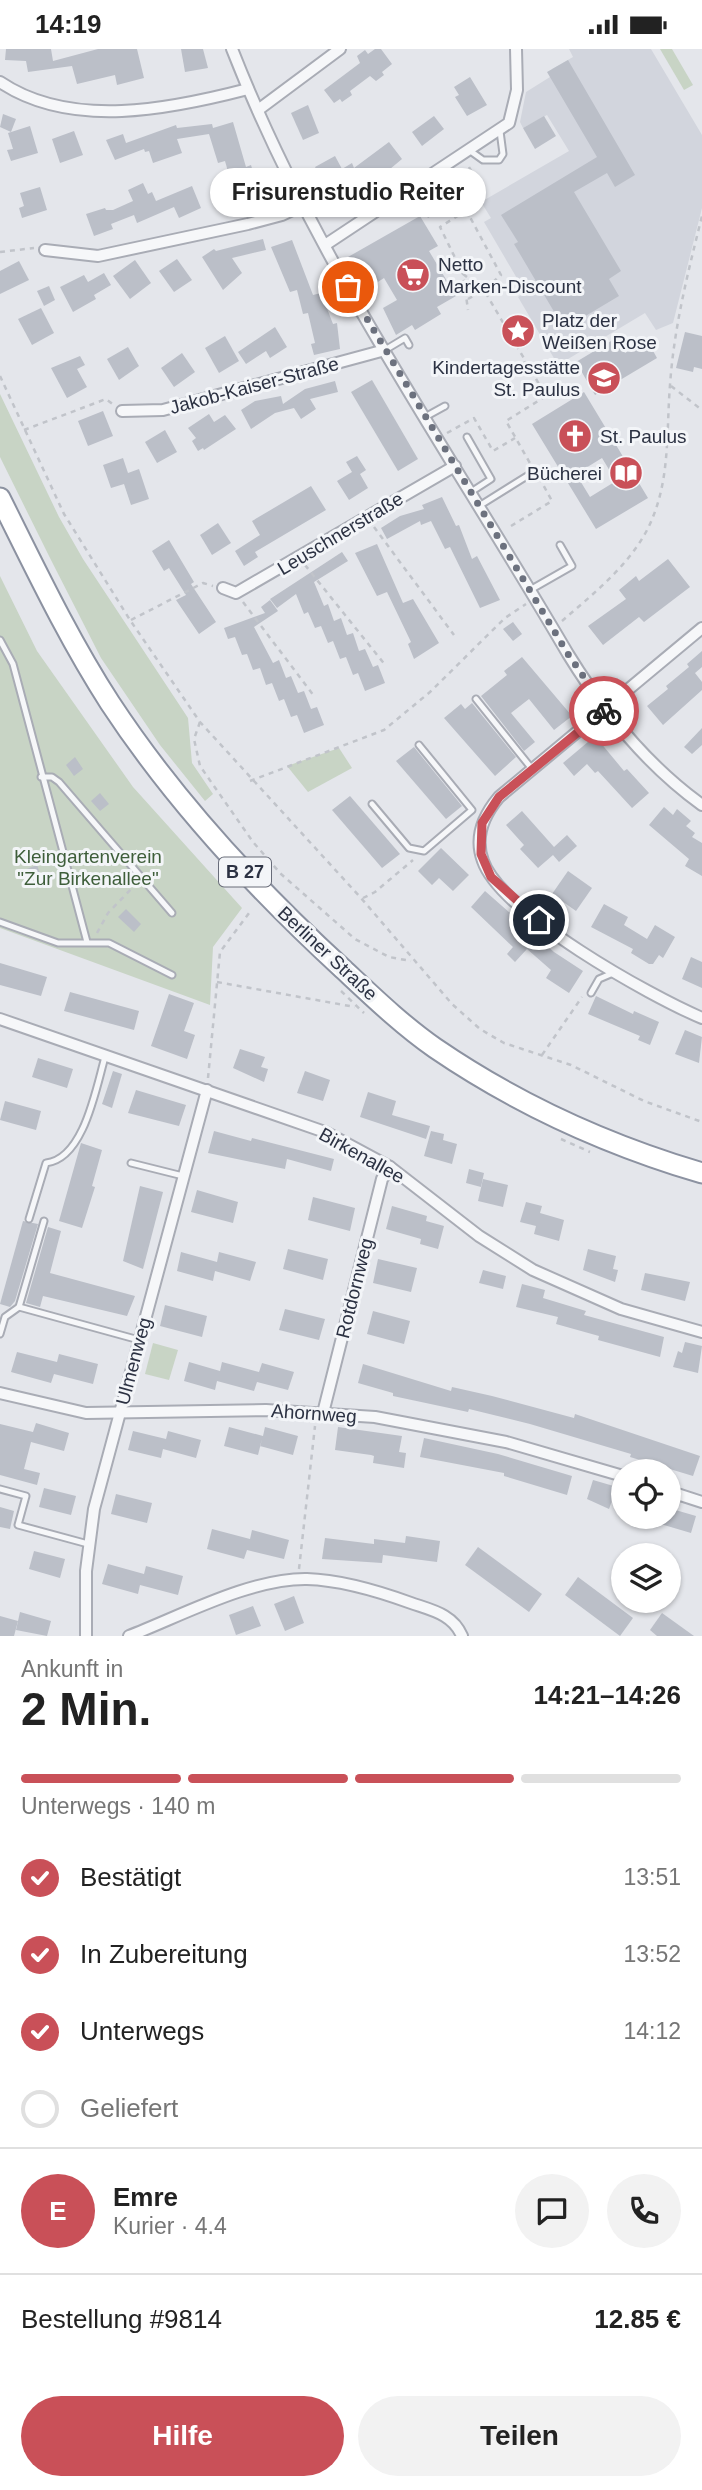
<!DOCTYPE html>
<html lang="de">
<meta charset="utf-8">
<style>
:root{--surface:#fff;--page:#f2f2f2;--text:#222;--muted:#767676;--line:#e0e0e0;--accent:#c95058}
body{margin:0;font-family:Arial,sans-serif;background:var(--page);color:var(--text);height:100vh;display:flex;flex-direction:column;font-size:26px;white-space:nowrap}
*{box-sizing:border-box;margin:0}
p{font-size:23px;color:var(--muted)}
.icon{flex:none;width:38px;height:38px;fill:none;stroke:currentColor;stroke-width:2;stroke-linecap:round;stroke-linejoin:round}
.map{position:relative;height:1587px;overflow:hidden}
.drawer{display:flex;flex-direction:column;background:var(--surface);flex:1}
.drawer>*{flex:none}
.controls{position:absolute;left:611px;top:1410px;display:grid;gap:14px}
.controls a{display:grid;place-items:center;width:70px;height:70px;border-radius:50%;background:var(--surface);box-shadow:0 2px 5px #0004;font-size:35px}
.pin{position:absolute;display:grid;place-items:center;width:60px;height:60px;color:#fff;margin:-30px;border:4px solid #fff;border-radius:50%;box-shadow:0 2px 7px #0007}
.courier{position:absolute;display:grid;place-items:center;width:70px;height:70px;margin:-35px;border:5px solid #c95058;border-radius:50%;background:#fff;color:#222;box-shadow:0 2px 9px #0007}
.bubble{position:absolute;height:49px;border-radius:24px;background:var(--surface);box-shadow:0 2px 5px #0004;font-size:23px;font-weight:700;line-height:49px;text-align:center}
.summary em{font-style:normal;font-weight:700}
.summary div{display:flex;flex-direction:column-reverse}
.summary{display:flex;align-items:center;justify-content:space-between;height:119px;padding:0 21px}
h1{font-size:46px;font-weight:700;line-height:52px}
.bar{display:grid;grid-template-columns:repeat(4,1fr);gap:10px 7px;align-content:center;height:84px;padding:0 21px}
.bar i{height:9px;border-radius:5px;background:var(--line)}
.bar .selected{background:var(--accent)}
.bar p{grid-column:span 4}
.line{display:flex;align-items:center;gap:18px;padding:0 21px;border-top:2px solid var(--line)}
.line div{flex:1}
.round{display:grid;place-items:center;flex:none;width:74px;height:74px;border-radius:37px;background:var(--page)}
ol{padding:0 21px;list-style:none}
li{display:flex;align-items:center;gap:21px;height:77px}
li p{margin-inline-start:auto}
li .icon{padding:7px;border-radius:50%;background:var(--accent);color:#fff;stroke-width:4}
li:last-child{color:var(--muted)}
li i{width:38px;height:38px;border:4px solid var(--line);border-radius:50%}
.primary-button{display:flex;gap:14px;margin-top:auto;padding:14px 21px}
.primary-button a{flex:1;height:80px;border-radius:42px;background:var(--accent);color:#fff;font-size:28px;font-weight:700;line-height:80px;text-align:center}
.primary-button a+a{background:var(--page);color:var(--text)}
.status{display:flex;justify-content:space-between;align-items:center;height:49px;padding:0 35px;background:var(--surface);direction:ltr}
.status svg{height:19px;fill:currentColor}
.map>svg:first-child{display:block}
.built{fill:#d2d5dd}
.green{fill:#c8d4c5}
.building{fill:#bbbfc8;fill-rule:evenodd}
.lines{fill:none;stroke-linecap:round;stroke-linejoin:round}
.lane-casing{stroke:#a9acb5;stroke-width:9}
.street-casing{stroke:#a9acb5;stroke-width:14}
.highway-casing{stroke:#8c92a1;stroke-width:23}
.path{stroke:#c1c4ca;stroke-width:2.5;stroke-dasharray:5 5;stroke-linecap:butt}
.lane{stroke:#f6f7f9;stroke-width:5}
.street{stroke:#f6f7f9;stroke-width:10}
.highway{stroke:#fff;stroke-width:19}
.done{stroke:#6c717e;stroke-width:7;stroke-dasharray:0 12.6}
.route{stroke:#c95058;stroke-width:9}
.labels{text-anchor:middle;stroke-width:6;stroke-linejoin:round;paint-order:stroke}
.shield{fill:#f3f5f8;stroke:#686c79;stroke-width:2}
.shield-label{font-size:18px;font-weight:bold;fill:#2c3243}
.poi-label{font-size:19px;fill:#2c3243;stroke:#f3f5f8;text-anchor:start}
.street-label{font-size:19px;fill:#2c3243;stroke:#f3f5f8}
.park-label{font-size:19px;fill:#3e5e3a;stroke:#f3f5f8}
</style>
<div class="status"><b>14:19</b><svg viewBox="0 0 49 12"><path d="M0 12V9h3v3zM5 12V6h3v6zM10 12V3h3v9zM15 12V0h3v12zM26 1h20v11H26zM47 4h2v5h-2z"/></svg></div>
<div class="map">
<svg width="702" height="1587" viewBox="0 0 702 1587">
<rect width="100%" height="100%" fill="#e4e6eb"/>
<polygon class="built" points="569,0 651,0 702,86 702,159 673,274 656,281 645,264 558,316 518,248 525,243 484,173 491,169 481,153 569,102 547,66 523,79 520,73 526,43 550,28 552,20 573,8"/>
<g class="green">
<polygon points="660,0 672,0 693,36 684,41"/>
<polygon points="0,345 59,468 83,510 188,669 192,714 213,745 205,752 160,696 101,609 51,511 0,408"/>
<polygon points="0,527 37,602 133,738 242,859 213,898 210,956 0,879"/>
<polygon points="339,699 352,719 308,743 287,717"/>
<polygon points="153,1294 178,1301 169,1331 145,1325"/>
</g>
<g class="building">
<polygon points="6,0 51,0 53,12 98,0 137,0 144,29 117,36 115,26 77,35 72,17 28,23 26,12 5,11"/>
<polygon points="181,0 203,0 208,19 185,23"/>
<polygon points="375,0 381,0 392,15 382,23 384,26 376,32 370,27 350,42 352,46 342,53 340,50 334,54 324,41 360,14 357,7 365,1 368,5"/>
<polygon points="568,11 635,126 615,138 607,124 574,143 621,222 609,230 619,247 567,278 559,264 556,266 514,195 518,193 501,166 597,108 547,23"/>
<polygon points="470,28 487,56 467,67 455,48 459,46 454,38"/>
<polygon points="308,56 319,84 303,91 291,64"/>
<polygon points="3,65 16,70 11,83 0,78"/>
<polygon points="434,67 444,80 422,97 412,83"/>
<polygon points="544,67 556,87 535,100 523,79"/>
<polygon points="233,73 246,118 251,116 261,150 232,158 227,142 233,140 225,112 218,114 209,85 177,90 182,104 153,114 149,102 145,103 144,100 115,111 106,91 123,85 126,94 176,76 177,79 212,75 213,79"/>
<polygon points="30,77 38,104 11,112 7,101 13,100 8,84"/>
<polygon points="74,82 83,106 60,114 52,90"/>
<polygon points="389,93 402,110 360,145 355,138 332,151 315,118 335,107 342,120 352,114 354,119"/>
<polygon points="468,122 478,139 428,169 417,153"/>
<polygon points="143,134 148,145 152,143 156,152 192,137 201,159 179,169 174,158 137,174 134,166 111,175 113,180 94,187 86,165 105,159 106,161 113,161 133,152 128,141"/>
<polygon points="40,138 47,161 22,169 19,159 24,157 20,144"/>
<polygon points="420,167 438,197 429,202 456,247 437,258 441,265 415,281 412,276 396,286 383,259 397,251 384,229 370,238 365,230 362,232 348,208"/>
<polygon points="263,190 266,201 232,209 242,224 223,241 202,208 214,200 216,202"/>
<polygon points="292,191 313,246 321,244 333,275 337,274 340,300 314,306 311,295 315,294 308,264 303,265 297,241 290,243 271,198"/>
<polygon points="177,210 192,231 174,243 159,222"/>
<polygon points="135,211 151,234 130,250 113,227"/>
<polygon points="19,212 29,231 0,245 0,222"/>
<polygon points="104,224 111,236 94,246 96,250 73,263 60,238 84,226 88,233"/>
<polygon points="49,237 55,251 44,257 37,242"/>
<polygon points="41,259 54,284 32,296 18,270"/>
<polygon points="275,278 287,298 270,309 266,302 246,315 238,303"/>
<polygon points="685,283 702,287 702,320 694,318 693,323 676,319"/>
<polygon points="225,287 239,312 219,324 205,299"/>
<polygon points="616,289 625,304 647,291 657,309 595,346 576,313"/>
<polygon points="128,298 139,317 119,331 107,310"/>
<polygon points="182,304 195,323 174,338 161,319"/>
<polygon points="80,307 85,316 77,320 87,338 67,349 51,319"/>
<polygon points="372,331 418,410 398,422 351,343"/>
<polygon points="335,332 338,343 310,350 316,360 301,370 294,359 275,364 251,380 241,361 255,352 281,347 283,355 305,340"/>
<path d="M 584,343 L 648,449 L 596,480 L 532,375 ZM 602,409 L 616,432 L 590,448 L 576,425 Z"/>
<polygon points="103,362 113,387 88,397 78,372"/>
<polygon points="209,365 214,373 225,366 236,380 204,401 203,399 198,402 192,392 196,389 188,379"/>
<polygon points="165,381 177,403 157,414 145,393"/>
<polygon points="357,407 366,421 360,425 368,439 349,451 337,432 352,423 346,413"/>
<polygon points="123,409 128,424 139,420 149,450 131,456 124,435 111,439 103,416"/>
<polygon points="311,437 326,461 255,503 258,508 244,517 235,502 260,486 252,472"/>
<polygon points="442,448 456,477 459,476 472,510 477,507 500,551 480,559 450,498 445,500 431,472 421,476 420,472 387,490 381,479 400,467 424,460 422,456"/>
<polygon points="218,474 231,494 212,506 200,486"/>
<polygon points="169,491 194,533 191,535 216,573 199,585 176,551 186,546 169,519 164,522 152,502"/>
<polygon points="377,495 403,554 413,550 439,594 414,610 408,595 411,593 387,543 377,547 355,504"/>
<polygon points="342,503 348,512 314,533 324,557 328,555 334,572 341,569 347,586 353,584 359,602 365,600 373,618 378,616 385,634 365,642 358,624 353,626 346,608 340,610 333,592 328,594 321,577 315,579 308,563 304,565 296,545 277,559 270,550"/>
<polygon points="668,510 690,538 644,573 639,568 603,596 588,577 626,550 619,541 636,527 639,532"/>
<polygon points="270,551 278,562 254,578 273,614 279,611 286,629 291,627 298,644 304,642 311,660 317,658 324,676 304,684 297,666 291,668 284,650 279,652 272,634 266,636 260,619 253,621 247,605 242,606 235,588 228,590 224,579 265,564 261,558"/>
<polygon points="513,573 522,585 513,592 503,580"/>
<polygon points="702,602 702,618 695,624 702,633 702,641 663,676 647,657 668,640 666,637 689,618 687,615"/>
<polygon points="522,608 572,667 554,681 529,650 511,664 535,693 524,702 481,647 507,626 504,622"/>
<polygon points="472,654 516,708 495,727 444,669 461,655 465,660"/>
<polygon points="702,679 702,696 692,705 684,698"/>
<polygon points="595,687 624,722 627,720 649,744 632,759 598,722 595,724 587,715 574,727 563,714"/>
<polygon points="414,698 462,757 446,770 396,712"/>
<polygon points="75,708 83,720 74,727 66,716"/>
<polygon points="100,744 109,755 100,762 91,752"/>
<polygon points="350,747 400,805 382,819 332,761"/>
<polygon points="664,758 673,766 677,760 691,772 686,777 695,784 692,788 702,794 702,827 685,817 689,810 649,776"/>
<polygon points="522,762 554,798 567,786 577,797 559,813 553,806 538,819 520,800 524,796 506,776"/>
<polygon points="441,799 469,826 453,842 439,829 432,836 418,822"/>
<polygon points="37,816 41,827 27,832 24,821"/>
<polygon points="568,822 592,839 576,862 552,845"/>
<polygon points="485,842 554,903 583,922 569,944 546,929 551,921 527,900 515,913 507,905 513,898 471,858"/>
<polygon points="604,855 628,868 624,876 647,890 655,876 675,888 663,909 659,906 653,915 649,915 631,904 633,900 591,878"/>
<polygon points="126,860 141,875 134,883 118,868"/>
<polygon points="691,908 702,913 702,939 682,930"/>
<polygon points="0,914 47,928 41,947 0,936"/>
<polygon points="70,943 139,962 134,981 64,962"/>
<polygon points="169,945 194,954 184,982 195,986 187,1010 151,997"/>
<polygon points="596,947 633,965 634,962 659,973 650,996 638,991 640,987 588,965"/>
<polygon points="685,981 702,988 699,1014 675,1005"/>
<polygon points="240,1000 265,1008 261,1018 268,1020 264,1033 233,1019"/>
<polygon points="38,1009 73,1020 67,1039 32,1028"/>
<polygon points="113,1022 122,1025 112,1059 102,1055"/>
<polygon points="305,1022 330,1031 323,1052 297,1044"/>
<polygon points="136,1041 186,1056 179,1077 128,1064"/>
<polygon points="368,1043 396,1052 392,1066 430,1077 426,1090 360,1068"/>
<polygon points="5,1052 41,1062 36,1081 0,1071"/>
<polygon points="214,1082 251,1092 252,1089 334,1110 331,1122 287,1110 285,1120 208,1104"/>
<polygon points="431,1082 444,1085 443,1091 457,1095 452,1115 424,1107"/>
<polygon points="81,1094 102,1101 92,1137 95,1138 82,1179 59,1172"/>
<polygon points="469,1120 484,1124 481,1138 466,1134"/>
<polygon points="483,1130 508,1136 503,1158 478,1152"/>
<polygon points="140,1137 163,1143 143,1220 123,1212"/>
<polygon points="197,1141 238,1153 233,1174 191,1163"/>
<polygon points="313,1148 355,1159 350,1182 308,1171"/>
<polygon points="526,1153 542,1157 540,1164 564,1171 559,1192 534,1185 536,1177 520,1173"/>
<polygon points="392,1157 427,1167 426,1172 444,1177 438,1200 420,1195 421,1190 386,1180"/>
<polygon points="23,1172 38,1175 15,1252 10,1258 0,1255"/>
<polygon points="48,1178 61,1182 50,1224 135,1247 127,1267 43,1247 40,1258 26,1254"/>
<polygon points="288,1200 328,1210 323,1231 283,1220"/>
<polygon points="588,1200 616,1207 613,1220 618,1221 615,1233 583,1221"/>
<polygon points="181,1203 217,1213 219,1203 256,1213 250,1232 215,1222 213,1232 177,1222"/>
<polygon points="378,1210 417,1219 411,1243 373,1234"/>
<polygon points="483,1221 506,1227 503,1240 479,1234"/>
<polygon points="645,1224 690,1233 685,1252 641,1241"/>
<polygon points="522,1235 545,1241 543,1249 586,1262 584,1266 664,1288 660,1308 598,1291 599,1287 556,1275 558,1268 516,1258"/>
<polygon points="165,1256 207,1267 202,1288 160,1277"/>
<polygon points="285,1260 325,1270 319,1291 279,1281"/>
<polygon points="373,1262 410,1272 404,1295 367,1285"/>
<polygon points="685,1293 702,1297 698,1324 673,1318 678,1302 682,1304"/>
<polygon points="17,1303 57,1313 59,1305 98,1315 93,1335 54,1325 51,1334 11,1323"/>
<polygon points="189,1313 220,1322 222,1313 259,1323 262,1314 294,1323 288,1341 257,1333 254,1342 217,1332 215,1341 184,1332"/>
<polygon points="363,1315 451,1342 452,1338 492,1347 574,1369 575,1365 700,1407 693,1427 630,1408 631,1405 530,1375 469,1360 468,1363 393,1347 393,1344 358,1334"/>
<polygon points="36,1374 69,1384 64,1402 31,1393 24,1420 40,1424 37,1436 0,1426 0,1375 33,1383"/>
<polygon points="229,1378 263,1387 265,1378 298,1387 293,1406 260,1397 262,1390 258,1406 224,1397"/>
<polygon points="338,1378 402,1387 399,1403 406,1404 404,1419 373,1414 374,1407 371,1406 335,1401"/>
<polygon points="133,1382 166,1390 165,1394 168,1382 201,1391 196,1409 163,1400 161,1409 128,1401"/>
<polygon points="424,1389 498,1405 572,1427 567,1446 504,1427 504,1424 420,1408"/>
<polygon points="593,1431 617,1438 609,1460 587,1450"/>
<polygon points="44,1439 76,1447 71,1466 39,1458"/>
<polygon points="116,1445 152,1454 147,1474 111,1465"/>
<polygon points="0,1458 14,1462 10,1480 0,1478"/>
<polygon points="672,1460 696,1467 691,1484 647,1471 647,1468 669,1468"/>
<polygon points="212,1480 250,1490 252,1481 289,1491 284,1510 247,1501 244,1510 207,1500"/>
<polygon points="406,1487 440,1492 437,1513 383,1506 382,1514 322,1510 325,1489 374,1495 374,1490 405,1494"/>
<polygon points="478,1498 542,1545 529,1563 465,1516"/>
<polygon points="34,1502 65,1510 60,1529 29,1520"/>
<polygon points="108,1515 144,1525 146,1517 183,1527 178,1546 140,1536 138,1545 102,1535"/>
<polygon points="578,1528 633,1569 620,1587 565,1546"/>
<polygon points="294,1547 304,1574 285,1582 274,1555"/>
<polygon points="253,1557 261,1577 236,1586 229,1566"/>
<polygon points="20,1563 51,1572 47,1587 16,1581"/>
<polygon points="662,1564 694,1587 657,1587 650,1581"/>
<polygon points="0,1567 18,1572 14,1587 0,1587"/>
</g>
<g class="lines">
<g class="lane-casing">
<g id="lane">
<polyline points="469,101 483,111 499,111 503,105 500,82"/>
<polyline points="385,301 405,289 409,296"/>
<polyline points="425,368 445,357"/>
<polyline points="467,388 491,430 471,443"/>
<polyline points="479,457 535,422"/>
<polyline points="530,541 572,517 560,496"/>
<polyline points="0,591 13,615 87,893"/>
<polyline points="476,650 532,720"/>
<polyline points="41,728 52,728 59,733 172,864"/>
<polyline points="372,755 409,799 424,802 472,761 419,696"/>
<polyline points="0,873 58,894 109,894 172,926"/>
<polyline points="591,944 599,930 613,924"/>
<polyline points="131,1114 183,1127"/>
<path d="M 29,1170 L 46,1114 C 84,1110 96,1039 105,1008"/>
<polyline points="44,1172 19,1258 139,1291"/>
<polyline points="0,1285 5,1268 19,1258"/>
<polyline points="0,1440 26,1447 18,1476 88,1495"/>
</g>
</g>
<g class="street-casing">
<g id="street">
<path d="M 232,0 C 316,215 452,406 568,605 C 603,662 648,717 702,756"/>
<path d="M 0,33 C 71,81 171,60 248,40"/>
<polyline points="258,61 340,0"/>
<polyline points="325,196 509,74 517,41 516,0"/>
<polyline points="45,201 98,207 248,175 282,166 303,156"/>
<polyline points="122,362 163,361 385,301"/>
<polyline points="223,539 236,544 455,417"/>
<path d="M 702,579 L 499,748 C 483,767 474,788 483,812 C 501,864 650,947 702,969"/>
<polyline points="0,970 325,1083 390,1118 479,1187 533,1221 621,1260 702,1283"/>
<polyline points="0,1344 86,1364 266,1361 375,1368 506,1393 623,1427"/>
<polyline points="323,1364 382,1130 390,1118"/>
<polyline points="668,1442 702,1453"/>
<polyline points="86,1587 86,1522 94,1460 207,1041"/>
<path d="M 129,1587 C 181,1567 251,1529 307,1530 C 342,1531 378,1542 411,1554 C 431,1561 453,1565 462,1587"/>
</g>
</g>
<g class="highway-casing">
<path id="highway" d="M 0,449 C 35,519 68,589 110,654 C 175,753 256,840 343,920 C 372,947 402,976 435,999 C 517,1055 607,1096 702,1124"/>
</g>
<g class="path">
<polyline points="469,118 484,144 463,155 501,226 484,241 546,347 506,372 531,416"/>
<polyline points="467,161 440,178 463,225 468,261"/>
<polyline points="0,203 34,199"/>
<polyline points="463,225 484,241 468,250"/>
<polyline points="504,322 526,313"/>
<polyline points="0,327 64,465 130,571 200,673 361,849 452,955 480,980 504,994 571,1016 644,1052 702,1073"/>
<polyline points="671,337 702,361"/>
<polyline points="24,381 106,350 114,356"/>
<polyline points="447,384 474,369 493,402 515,389"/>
<polyline points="511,477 552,452 540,430"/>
<polyline points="374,478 454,586"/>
<polyline points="305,516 386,617"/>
<polyline points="243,553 314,647"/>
<polyline points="131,571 203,534 213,537"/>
<path d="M 562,572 C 592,546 627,518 646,483 C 671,436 666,386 670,336 C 674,278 688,223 702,167"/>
<polyline points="200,673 194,690 200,717 253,793 281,825 355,890 389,908 411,912"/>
<polyline points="250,732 384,681 430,643 505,569 526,555"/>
<polyline points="363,849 375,843 413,811"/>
<polyline points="97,884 108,864 136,835"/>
<polyline points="217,933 355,958"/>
<polyline points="341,942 364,964"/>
<polyline points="542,1006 582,948"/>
<polyline points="208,1029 220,903 249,864"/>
<polyline points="561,1090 590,1103"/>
<polyline points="299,1520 315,1377"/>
</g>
<use href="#lane" class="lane"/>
<use href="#street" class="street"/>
<use href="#highway" class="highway"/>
</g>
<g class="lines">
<polyline class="done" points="348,238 568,605 606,660 604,662"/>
<polyline class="route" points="539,871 491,828 481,805 482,774 499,748 604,662"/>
</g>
<defs>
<g id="supermarket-disc" transform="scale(1.75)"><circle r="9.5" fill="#c95058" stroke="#f3f5f8"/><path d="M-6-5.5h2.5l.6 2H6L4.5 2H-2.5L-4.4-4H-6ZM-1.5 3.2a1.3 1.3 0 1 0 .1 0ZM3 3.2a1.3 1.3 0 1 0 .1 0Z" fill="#fff"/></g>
<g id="sight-disc" transform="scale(1.75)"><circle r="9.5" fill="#c95058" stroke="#f3f5f8"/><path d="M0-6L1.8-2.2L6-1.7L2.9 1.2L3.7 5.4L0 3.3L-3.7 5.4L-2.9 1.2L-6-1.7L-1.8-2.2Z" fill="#fff"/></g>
<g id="school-disc" transform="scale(1.75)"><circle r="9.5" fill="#c95058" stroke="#f3f5f8"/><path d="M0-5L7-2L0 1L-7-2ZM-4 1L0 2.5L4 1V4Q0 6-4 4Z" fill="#fff"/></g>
<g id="church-disc" transform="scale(1.75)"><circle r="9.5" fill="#c95058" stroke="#f3f5f8"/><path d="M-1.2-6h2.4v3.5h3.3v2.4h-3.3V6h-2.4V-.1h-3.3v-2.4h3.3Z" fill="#fff"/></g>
<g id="library-disc" transform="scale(1.75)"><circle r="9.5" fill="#c95058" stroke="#f3f5f8"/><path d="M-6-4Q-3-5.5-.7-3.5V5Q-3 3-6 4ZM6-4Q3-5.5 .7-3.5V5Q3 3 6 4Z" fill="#fff"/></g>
</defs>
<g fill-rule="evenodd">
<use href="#supermarket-disc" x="413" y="226"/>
<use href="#sight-disc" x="518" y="282"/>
<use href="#school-disc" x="604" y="329"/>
<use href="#church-disc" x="575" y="387"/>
<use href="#library-disc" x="626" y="424"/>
</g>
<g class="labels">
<rect class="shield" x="219" y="808.5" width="52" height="29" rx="5"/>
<g class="shield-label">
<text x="245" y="829">B 27</text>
</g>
<g class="poi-label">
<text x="438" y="222">Netto<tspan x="438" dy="22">Marken-Discount</tspan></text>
<text x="542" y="278">Platz der<tspan x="542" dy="22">Weißen Rose</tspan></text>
<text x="580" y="325" text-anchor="end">Kindertagesstätte<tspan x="580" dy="22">St. Paulus</tspan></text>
<text x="600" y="394">St. Paulus</text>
<text x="602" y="431" text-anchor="end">Bücherei</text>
</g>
<g class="street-label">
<text transform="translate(254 336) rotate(-15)" y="7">Jakob-Kaiser-Straße</text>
<text transform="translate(340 484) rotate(-31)" y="7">Leuschnerstraße</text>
<text transform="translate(328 904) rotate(43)" y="7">Berliner Straße</text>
<text transform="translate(362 1106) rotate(29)" y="7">Birkenallee</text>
<text transform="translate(354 1239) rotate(-76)" y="7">Rotdornweg</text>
<text transform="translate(133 1312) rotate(-75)" y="7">Ulmenweg</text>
<text transform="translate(314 1364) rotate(4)" y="7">Ahornweg</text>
</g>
<g class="park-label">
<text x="88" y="814">Kleingartenverein<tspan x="88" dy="22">"Zur Birkenallee"</tspan></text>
</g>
</g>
</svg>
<div class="controls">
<a><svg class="icon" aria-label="locate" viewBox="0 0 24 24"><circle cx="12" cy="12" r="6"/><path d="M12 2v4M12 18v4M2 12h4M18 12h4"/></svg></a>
<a><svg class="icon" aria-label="layers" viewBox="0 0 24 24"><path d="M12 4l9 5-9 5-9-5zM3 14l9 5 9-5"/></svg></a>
</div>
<div class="pin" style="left:348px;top:238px;background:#ea580c"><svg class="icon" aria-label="bag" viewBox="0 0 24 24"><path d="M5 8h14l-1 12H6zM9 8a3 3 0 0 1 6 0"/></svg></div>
<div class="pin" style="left:539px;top:871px;background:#1f2937"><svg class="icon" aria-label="home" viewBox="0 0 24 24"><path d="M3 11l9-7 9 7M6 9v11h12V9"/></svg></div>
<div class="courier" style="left:604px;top:662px"><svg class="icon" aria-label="bike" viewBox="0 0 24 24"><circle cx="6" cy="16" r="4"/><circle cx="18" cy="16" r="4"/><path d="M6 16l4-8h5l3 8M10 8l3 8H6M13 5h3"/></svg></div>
<div class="bubble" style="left:210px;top:119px;width:276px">Frisurenstudio Reiter</div>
</div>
<section class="drawer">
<div class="summary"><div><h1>2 Min.</h1><p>Ankunft in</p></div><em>14:21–14:26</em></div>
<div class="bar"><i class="selected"></i><i class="selected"></i><i class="selected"></i><i></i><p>Unterwegs · 140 m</p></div>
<ol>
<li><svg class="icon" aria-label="check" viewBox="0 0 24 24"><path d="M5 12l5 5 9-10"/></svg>Bestätigt<p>13:51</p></li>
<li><svg class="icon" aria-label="check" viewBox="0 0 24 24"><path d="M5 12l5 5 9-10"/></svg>In Zubereitung<p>13:52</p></li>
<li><svg class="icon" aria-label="check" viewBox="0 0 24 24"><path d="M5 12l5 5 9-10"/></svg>Unterwegs<p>14:12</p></li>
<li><i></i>Geliefert</li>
</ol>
<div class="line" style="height:126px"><b class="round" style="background:var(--accent);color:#fff">E</b><div><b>Emre</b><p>Kurier · 4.4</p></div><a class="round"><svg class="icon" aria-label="chat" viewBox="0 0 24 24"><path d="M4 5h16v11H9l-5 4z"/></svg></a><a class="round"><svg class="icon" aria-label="phone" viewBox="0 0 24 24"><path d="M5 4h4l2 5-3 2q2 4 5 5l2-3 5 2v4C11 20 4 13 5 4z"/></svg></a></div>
<div class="line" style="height:91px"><div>Bestellung #9814</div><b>12.85 €</b></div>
<div class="primary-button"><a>Hilfe</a><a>Teilen</a></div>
</section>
